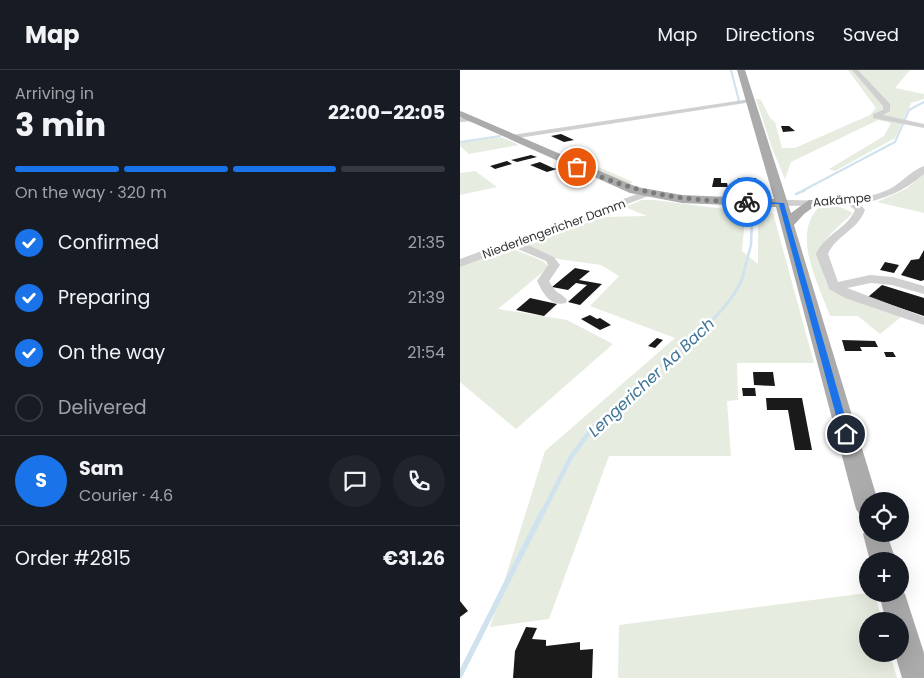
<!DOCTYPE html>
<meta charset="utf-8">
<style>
:root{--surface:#171b24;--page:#20242c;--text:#f1f3f6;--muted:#9ea1a6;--line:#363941;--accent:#1a73e8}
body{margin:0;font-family:Poppins,sans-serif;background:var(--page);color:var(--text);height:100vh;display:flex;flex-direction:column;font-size:19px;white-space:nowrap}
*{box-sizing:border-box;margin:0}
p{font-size:16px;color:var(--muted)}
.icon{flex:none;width:28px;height:28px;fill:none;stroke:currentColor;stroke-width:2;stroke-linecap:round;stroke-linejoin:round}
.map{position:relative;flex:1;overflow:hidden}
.panel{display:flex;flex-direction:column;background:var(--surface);width:460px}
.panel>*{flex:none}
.tools{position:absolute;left:399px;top:422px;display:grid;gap:10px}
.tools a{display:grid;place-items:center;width:50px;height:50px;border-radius:50%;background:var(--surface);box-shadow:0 5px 20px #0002;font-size:25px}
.pin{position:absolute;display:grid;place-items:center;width:42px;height:42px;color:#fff;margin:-21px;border:2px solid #fff;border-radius:50%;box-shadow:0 1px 5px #0007}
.courier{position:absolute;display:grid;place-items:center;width:50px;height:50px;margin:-25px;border:4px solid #1a73e8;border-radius:50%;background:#fff;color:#222;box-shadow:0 1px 6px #0007}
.overview em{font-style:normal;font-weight:700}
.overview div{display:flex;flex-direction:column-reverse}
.overview{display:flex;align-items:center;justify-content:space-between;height:85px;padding:0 15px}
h1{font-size:32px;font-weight:700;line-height:38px}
.bar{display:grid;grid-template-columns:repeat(4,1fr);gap:8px 5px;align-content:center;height:60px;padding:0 15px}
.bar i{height:6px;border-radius:4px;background:var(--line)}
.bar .on{background:var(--accent)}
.bar p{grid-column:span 4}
.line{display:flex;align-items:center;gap:12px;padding:0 15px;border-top:1px solid var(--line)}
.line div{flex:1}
.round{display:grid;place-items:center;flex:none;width:52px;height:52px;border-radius:26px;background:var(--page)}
ol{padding:0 15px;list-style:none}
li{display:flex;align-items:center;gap:15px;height:55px}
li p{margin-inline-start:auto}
li .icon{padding:5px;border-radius:50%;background:var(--accent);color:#fff;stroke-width:4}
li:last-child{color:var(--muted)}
li i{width:28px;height:28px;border:2px solid var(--line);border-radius:50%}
header{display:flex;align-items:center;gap:30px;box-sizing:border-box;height:70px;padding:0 25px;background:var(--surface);border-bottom:1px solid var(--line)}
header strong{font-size:24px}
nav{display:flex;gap:28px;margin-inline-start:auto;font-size:18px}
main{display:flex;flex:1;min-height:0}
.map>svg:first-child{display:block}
.green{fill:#e6ecdf}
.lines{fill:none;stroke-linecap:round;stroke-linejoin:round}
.stream-far4{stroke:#cfe2ee;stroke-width:2}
.stream-far3{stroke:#cfe2ee;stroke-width:2.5}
.stream-far2{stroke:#cfe2ee;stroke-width:3}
.stream-far1{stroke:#cfe2ee;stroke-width:4.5}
.stream{stroke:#cfe2ee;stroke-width:5.5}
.building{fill:#1a1a1a}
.minor{fill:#d0d0d0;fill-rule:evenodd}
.major{fill:#ababab;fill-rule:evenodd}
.route{fill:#1a73e8}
.done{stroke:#7a7a7a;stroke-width:5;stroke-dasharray:0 9}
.labels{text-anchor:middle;stroke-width:5;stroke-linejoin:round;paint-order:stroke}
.far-street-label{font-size:12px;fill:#333;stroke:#fff}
.water-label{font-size:16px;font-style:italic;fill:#3f7597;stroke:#fff}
</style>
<header>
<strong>Map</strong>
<nav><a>Map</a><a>Directions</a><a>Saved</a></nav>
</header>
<main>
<section class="panel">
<div class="overview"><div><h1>3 min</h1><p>Arriving in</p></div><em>22:00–22:05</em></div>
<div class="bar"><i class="on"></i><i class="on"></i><i class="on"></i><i></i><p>On the way · 320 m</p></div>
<ol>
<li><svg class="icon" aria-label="check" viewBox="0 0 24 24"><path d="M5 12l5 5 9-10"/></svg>Confirmed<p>21:35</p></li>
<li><svg class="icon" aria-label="check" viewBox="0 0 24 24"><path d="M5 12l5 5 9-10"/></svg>Preparing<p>21:39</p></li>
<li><svg class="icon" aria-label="check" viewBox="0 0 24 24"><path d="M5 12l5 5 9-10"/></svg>On the way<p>21:54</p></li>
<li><i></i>Delivered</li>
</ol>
<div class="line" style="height:90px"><b class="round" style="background:var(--accent);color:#fff">S</b><div><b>Sam</b><p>Courier · 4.6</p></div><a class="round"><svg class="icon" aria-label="chat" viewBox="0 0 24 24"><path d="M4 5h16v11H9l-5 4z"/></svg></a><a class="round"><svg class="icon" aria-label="phone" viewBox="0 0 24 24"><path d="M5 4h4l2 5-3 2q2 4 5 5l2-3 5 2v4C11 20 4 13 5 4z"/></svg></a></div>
<div class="line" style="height:65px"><div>Order #2815</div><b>€31.26</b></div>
</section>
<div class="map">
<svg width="464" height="608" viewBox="0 0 464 608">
<rect width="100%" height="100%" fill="#fff"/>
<g class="green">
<polygon points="388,0 450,0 435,18 464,24 464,29 451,33 435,68 375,101 369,99 424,66 431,53 418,50 331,92 325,109 312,78 296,29 301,30 310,48 315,52 322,78 335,78 410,45 416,38"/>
<polygon points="41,67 59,75 9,84 0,76 0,72"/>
<polygon points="106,83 173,112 167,115 98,84"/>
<polygon points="15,101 37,117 0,125 0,103"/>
<polygon points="464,104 464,143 417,132 446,119"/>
<polygon points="182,130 194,130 289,142 285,149 282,181 298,194 298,152 301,145 313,143 354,293 277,293 278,330 267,331 271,386 149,386 89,549 30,557 85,381 215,268 130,236 159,206 141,195 98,189 68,175 142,147 187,146 165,137"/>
<path d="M 360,136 L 380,137 L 393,143 C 362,172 352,175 368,217 L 441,247 L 420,264 L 398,246 L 370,246 C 359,214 330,165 360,136 Z"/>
<polygon points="53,179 83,191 89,197 38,239 107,250 153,274 56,359 0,312 0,195"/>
<polygon points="407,523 415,524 422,551 408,551 408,584 430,584 437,608 158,608 159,555"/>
</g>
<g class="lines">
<g class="stream-far4">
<polyline points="271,0 279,31"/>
<polyline points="0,72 40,66"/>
<polyline points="342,121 435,72 449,40 464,32"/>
</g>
<g class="stream-far3">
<polyline points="336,124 345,120"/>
<polyline points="283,205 291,175 292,151 295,145 302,141"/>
</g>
<path class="stream-far2" d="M 185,310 C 213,285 275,239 284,203"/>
<polyline class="stream-far1" points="83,442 111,387 131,360 187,309"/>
<polyline class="stream" points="0,605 83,441"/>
</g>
<g class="building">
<polygon points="321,56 329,56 335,61 323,62"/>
<polygon points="101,64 114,70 104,72 91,66"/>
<polygon points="71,85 77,87 57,92 51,90"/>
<polygon points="47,91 52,94 35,99 30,96"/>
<polygon points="80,92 93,98 97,99 87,102 70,95"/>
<polygon points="254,108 261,108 261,113 267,113 268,117 252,117"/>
<polygon points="278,108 296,108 297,111 278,111"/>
<polygon points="464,180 464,210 461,211 441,205 451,190 459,189"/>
<polygon points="425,192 439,195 434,203 420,200"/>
<polygon points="115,198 130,201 119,210 142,214 120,235 108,232 127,215 116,213 108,220 92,217"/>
<polygon points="422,215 464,228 464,246 408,227"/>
<polygon points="70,228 97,234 84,246 56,240"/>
<polygon points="130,245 137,249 140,248 151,255 140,260 121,249"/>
<polygon points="197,268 203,270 195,278 188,276"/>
<polygon points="382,270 415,271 418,277 400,277 402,281 385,281"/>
<polygon points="424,282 433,282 436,287 426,287"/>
<polygon points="293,302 313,302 315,316 294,315"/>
<polygon points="282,318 295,318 296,326 283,326"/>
<polygon points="306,328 342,328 352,380 335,380 328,340 307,340"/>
<polygon points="0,531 8,541 0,547"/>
<polygon points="66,557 77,558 72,569 86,570 86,576 120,572 120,580 133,579 132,608 53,608 55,581"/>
</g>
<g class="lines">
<g class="minor">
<polygon points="392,0 398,0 430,34 430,41 423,45 464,54 464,58 413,48 413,44 423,40 423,36"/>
<polygon points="290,29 292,32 52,69 48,67 52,65"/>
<polygon points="15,47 15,51 0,52 0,48"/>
<path d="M 464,96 L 464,104 C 444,121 425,129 400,134 L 405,140 C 398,160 376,165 368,184 L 378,212 L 410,205 L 433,207 L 464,216 L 464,224 L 432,215 L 411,213 L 387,218 L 464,247 L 464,255 L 385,228 L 369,219 L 356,184 C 366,163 387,159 395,140 L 389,135 L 321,136 L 316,133 L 321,130 C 355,130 393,134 425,121 C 439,116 450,101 464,96 Z"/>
<path d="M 188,120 L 191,121 L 191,125 L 64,173 L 94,187 L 100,195 L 89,211 C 97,226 100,221 107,230 L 106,233 C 90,237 83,223 77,211 L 88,195 L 86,191 L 53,177 L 0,197 L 0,189 Z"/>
</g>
<g class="major">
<polygon points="277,0 285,0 331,143 349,130 357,130 359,133 344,144 334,155 418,431 408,431 408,448 400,445 396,439 316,137 222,133 170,123 0,47 0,41 3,42 177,117 222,125 314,129"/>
<polygon points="408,457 408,464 427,464 436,491 410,491 403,464"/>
<polygon points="440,516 445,524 464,583 464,608 442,608 435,584 440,584 440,551 426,551 419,524 440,524"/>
</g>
</g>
<polygon class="route" points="285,131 324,133 390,364 389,367 381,364 319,134 287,134"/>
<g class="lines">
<path class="done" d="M 117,97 C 181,125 218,130 287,132"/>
</g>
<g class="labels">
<g class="far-street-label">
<text transform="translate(382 130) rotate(-5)" y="4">Aakämpe</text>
<text transform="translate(94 159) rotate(-20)" y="4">Niederlengericher Damm</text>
</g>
<g class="water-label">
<text transform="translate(191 307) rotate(-43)" y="6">Lengericher Aa Bach</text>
</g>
</g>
</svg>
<div class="tools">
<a><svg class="icon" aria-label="locate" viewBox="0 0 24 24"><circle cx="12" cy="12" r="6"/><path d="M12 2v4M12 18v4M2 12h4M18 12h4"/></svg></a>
<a>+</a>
<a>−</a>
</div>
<div class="pin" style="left:117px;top:97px;background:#ea580c"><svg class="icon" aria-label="bag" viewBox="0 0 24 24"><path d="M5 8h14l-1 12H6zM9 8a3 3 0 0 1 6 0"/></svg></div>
<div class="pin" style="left:386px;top:364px;background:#1f2937"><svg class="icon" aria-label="home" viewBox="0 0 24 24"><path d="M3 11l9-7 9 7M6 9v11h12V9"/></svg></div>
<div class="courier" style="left:287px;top:132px"><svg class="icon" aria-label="bike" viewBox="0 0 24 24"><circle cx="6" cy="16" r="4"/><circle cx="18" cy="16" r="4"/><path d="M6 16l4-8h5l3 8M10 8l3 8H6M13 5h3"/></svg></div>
</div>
</main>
